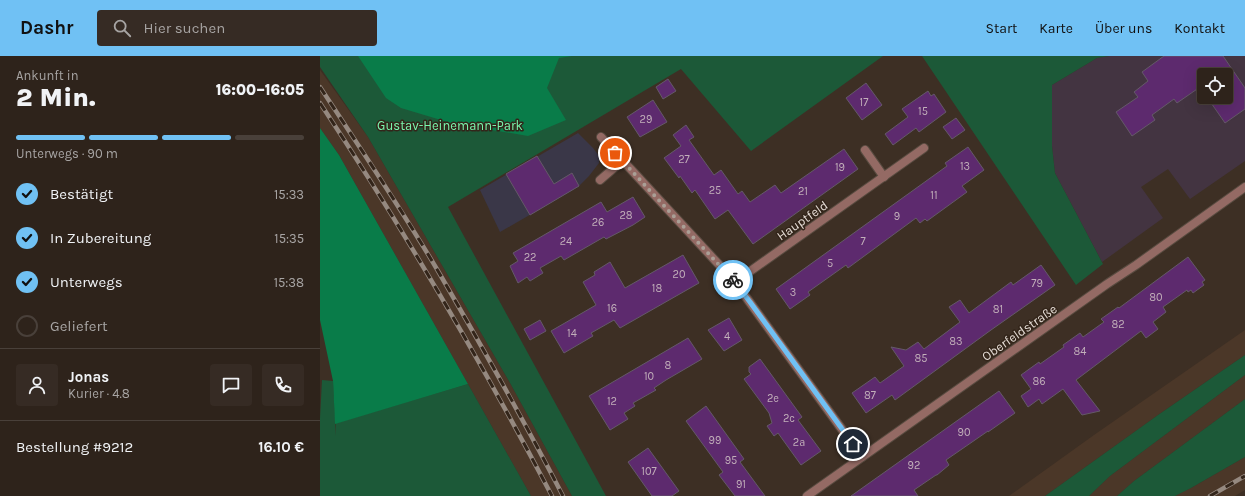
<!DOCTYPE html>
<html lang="de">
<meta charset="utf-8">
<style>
:root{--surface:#2e231b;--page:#362b24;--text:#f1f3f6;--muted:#a7a4a3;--line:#49403a;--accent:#70c1f4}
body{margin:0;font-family:Karla,sans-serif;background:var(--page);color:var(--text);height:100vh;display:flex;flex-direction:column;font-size:15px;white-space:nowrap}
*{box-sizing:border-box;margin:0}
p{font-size:13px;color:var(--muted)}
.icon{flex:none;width:22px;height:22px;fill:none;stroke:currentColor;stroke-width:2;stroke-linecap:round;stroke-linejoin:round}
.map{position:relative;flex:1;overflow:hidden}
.panel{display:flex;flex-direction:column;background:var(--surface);width:320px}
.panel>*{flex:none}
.tools{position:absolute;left:877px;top:12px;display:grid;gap:8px}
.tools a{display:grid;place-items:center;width:36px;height:36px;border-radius:4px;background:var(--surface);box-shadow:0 4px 16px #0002,0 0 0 1px var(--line);font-size:20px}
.pin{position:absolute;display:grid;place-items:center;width:34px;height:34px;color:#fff;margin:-17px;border:2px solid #fff;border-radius:50%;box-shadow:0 1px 4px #0007}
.courier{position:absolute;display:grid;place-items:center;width:40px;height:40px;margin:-20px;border:3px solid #70c1f4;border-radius:50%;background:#fff;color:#222;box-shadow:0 1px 5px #0007}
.headline em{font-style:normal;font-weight:800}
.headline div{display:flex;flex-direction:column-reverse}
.headline{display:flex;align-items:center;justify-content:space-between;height:68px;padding:0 16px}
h1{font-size:26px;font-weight:800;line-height:30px}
.bar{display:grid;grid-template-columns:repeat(4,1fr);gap:6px 4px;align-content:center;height:48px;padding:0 16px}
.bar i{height:5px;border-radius:3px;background:var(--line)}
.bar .current{background:var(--accent)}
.bar p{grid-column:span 4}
.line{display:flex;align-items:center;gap:10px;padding:0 16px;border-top:1px solid var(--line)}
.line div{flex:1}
.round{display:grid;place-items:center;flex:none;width:42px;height:42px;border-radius:4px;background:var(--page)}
ol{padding:0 16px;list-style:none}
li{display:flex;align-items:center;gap:12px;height:44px}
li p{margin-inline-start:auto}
li .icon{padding:4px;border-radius:50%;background:var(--accent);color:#111;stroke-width:4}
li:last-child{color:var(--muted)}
li i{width:22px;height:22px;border:2px solid var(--line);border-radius:50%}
header{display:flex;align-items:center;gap:24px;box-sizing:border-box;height:56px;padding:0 20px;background:var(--accent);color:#111}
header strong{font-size:19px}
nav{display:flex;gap:22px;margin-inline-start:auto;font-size:14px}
.search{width:280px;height:36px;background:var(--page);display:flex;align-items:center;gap:10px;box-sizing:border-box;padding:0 14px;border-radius:4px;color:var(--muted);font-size:15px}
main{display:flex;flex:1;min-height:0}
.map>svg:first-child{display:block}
.built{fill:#4b3728}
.industrial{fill:#3a3748}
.education{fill:#433441;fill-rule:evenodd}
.green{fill:#1c5938}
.forest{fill:#097c49}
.building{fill:#5d2a6e;stroke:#645968}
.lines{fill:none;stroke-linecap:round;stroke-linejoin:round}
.minor-casing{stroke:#584b40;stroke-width:10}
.minor{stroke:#946a64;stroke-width:8}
.rail-casing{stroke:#958980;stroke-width:4.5}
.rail{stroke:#33251a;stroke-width:3;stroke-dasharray:9;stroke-linecap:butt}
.done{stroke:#aa9f96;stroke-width:4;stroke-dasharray:0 7.2}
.route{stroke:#70c1f4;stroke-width:5}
.labels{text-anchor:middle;stroke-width:3;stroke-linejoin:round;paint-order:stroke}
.number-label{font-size:11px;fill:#c2afba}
.park-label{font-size:13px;fill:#7af8af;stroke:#33251a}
.street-label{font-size:13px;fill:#e4dbd4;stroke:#33251a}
</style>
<header>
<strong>Dashr</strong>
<div class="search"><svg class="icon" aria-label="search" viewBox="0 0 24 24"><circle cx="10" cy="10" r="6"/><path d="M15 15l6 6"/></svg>Hier suchen</div>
<nav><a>Start</a><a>Karte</a><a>Über uns</a><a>Kontakt</a></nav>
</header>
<main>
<section class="panel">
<div class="headline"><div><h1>2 Min.</h1><p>Ankunft in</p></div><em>16:00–16:05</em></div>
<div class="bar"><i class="current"></i><i class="current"></i><i class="current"></i><i></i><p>Unterwegs · 90 m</p></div>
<ol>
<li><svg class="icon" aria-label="check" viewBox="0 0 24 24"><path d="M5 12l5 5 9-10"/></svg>Bestätigt<p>15:33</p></li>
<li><svg class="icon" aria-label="check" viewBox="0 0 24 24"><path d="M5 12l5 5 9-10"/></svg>In Zubereitung<p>15:35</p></li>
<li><svg class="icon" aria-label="check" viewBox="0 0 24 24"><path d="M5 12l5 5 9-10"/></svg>Unterwegs<p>15:38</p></li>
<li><i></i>Geliefert</li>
</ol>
<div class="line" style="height:72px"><a class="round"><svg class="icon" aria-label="person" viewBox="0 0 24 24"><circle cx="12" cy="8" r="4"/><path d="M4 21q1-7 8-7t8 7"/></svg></a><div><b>Jonas</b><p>Kurier · 4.8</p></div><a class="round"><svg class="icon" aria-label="chat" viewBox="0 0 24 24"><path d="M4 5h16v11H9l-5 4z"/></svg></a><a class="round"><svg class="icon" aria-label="phone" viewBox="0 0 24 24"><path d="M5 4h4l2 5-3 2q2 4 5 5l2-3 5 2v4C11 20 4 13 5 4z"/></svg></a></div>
<div class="line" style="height:52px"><div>Bestellung #9212</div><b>16.10 €</b></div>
</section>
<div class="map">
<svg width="925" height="440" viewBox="0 0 925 440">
<rect width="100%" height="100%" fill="#3d2f24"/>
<g class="built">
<polygon points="0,14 48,81 190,327 252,440 211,440 19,99 0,72"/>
<polygon points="925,274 925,299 838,359 725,440 689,440 774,379"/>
<polygon points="925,319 925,343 814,425 797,440 769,440 790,420"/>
<polygon points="925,401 925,434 915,440 855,440 871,432"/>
</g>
<polygon class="industrial" points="258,77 273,92 279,100 279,107 269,120 258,131 180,176 160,134"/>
<path class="education" d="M 789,0 L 925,0 L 925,105 L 870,143 L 848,113 L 821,131 L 843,162 L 782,206 L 735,117 L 732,90 L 732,29 L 777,2 ZM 884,19 L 906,19 L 906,41 L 884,41 Z"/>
<g class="green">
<polygon points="0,0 563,0 431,95 361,13 128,151 286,440 252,440 190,327 48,81 0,11"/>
<polygon points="602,0 789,0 777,2 732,29 732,90 735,117 783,208 756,229"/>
<polygon points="925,299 925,319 790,420 769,440 725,440 838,359"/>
<polygon points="2,324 13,325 16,380 16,367 148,328 211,440 0,440 0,362"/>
<polygon points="925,343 925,401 871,432 855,440 797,440 814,425"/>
</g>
<g class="forest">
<polygon points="38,0 252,0 239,2 227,32 246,64 208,80 131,67 81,52 66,42"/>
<polygon points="0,72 19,99 148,328 15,368 13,325 0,264"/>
</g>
<g class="building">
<polygon points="844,0 903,0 925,32 925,53 905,67 887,41 906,41 906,19 884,19 884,37 880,31 857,47 854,43 832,59 835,64 812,80 796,56 818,41 814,36 828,25 822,16"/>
<polygon points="348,23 356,35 343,43 336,31"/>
<polygon points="546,27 562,49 542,64 526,42"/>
<polygon points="608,35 611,40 614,38 626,56 599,76 596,72 573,89 565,78 588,61 582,53"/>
<polygon points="333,44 347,66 320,81 307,61"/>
<polygon points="636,62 645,74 632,83 623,71"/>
<polygon points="366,69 374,81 369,84 394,119 401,114 418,138 422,135 430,146 455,129 461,137 524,93 538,113 433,188 408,154 395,163 375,134 372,137 360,120 359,122 344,102 361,90 353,79"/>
<polygon points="648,91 664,114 642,130 647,136 607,165 605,163 600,167 596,162 528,212 526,209 488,236 490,239 470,253 456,233 627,110 625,107"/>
<polygon points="217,100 234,128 252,117 259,130 210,159 186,118"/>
<polygon points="313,141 325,161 313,169 286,183 284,181 244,204 241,200 220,212 223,217 210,225 207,221 198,227 190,210 198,205 193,197 281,146 287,156"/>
<polygon points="363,199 379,227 300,272 294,264 271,277 273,280 244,297 231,275 276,249 263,226 275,219 274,216 290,206 305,232"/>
<polygon points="868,201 885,224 882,226 884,229 873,237 871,234 868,236 867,234 843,251 846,256 833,266 838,273 826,282 821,275 756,324 780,355 762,359 743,333 722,348 719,343 708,351 701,340 711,333 701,319 719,306 720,308 744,291 743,289 760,277 763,281 784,266 781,263 798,251 799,252"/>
<polygon points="721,209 735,229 671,274 575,344 572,339 546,357 532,337 555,321 560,327 584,310 571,291 586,294 598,286 604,293 640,266 629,251 640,244 649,257 691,226 693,229"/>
<polygon points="409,262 422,284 404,295 388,274"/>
<polygon points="220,264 226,275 210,284 204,273"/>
<polygon points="368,282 382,303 346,324 334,332 336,334 313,347 315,350 304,357 308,363 290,374 269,340"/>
<polygon points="440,303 482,361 478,364 501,395 481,409 458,377 454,380 447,370 452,367 449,357 424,323 431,318 429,316 429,311"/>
<polygon points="679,335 695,357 668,376 668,375 626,404 629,409 617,419 616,419 594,434 598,440 531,440"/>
<polygon points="386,350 424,403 420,406 445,440 415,440 399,419 403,416 366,365"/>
<polygon points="328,392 359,435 352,440 332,440 308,406"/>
</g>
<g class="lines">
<g class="minor-casing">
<g id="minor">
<polyline points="281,81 415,226 542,401"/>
<polyline points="545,94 564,121"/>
<polyline points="280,124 302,105"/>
<polyline points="415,226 604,92"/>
<polyline points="487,440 787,228 816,209 925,131"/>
</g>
</g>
<use href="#minor" class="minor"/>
<g class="rail-casing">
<g id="rail">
<path d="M 0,31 C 40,92 81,152 118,215 C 161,289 204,364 243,440"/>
<path d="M 0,47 C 84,174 161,305 232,440"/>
<polyline points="890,440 925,420"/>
</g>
</g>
<use href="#rail" class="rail"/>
</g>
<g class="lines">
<polyline class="done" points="295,97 413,224"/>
<polyline class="route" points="413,224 430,246 533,388"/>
</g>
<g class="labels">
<g class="number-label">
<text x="544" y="50">17</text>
<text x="603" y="59">15</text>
<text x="326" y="67">29</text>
<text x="364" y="107">27</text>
<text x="645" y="114">13</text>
<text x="520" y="115">19</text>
<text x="395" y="138">25</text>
<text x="483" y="139">21</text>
<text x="614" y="143">11</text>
<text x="306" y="163">28</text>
<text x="577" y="164">9</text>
<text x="278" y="170">26</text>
<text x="246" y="189">24</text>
<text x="543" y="189">7</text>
<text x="210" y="205">22</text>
<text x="510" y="211">5</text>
<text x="359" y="222">20</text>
<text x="717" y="231">79</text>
<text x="337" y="236">18</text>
<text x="473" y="240">3</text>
<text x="836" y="245">80</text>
<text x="292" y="256">16</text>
<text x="678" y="257">81</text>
<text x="798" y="272">82</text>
<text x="252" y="281">14</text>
<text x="407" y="284">4</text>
<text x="636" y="289">83</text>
<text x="760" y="299">84</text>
<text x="601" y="306">85</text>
<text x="348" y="313">8</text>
<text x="329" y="324">10</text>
<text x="719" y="329">86</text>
<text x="550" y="343">87</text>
<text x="453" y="346">2e</text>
<text x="292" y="349">12</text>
<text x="469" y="366">2c</text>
<text x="644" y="380">90</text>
<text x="395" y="388">99</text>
<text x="479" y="390">2a</text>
<text x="411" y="408">95</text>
<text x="594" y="413">92</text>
<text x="329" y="419">107</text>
<text x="421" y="432">91</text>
</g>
<g class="park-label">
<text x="130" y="74">Gustav-Heinemann-Park</text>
</g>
<g class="street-label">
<text transform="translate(482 164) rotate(-35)" y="5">Hauptfeld</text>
<text transform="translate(699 276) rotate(-35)" y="5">Oberfeldstraße</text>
</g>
</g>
</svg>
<div class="tools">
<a><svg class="icon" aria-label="locate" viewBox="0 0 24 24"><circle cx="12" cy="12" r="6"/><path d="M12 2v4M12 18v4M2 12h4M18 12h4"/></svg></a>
</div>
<div class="pin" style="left:295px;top:97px;background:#ea580c"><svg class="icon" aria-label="bag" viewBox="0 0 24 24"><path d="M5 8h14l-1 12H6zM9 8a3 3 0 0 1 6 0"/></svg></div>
<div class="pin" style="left:533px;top:388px;background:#1f2937"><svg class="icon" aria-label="home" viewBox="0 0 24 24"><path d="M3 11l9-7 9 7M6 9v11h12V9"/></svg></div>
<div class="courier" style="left:413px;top:224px"><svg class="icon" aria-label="bike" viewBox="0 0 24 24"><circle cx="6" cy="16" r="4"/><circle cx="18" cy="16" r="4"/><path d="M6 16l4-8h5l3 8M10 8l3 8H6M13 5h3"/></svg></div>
</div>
</main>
